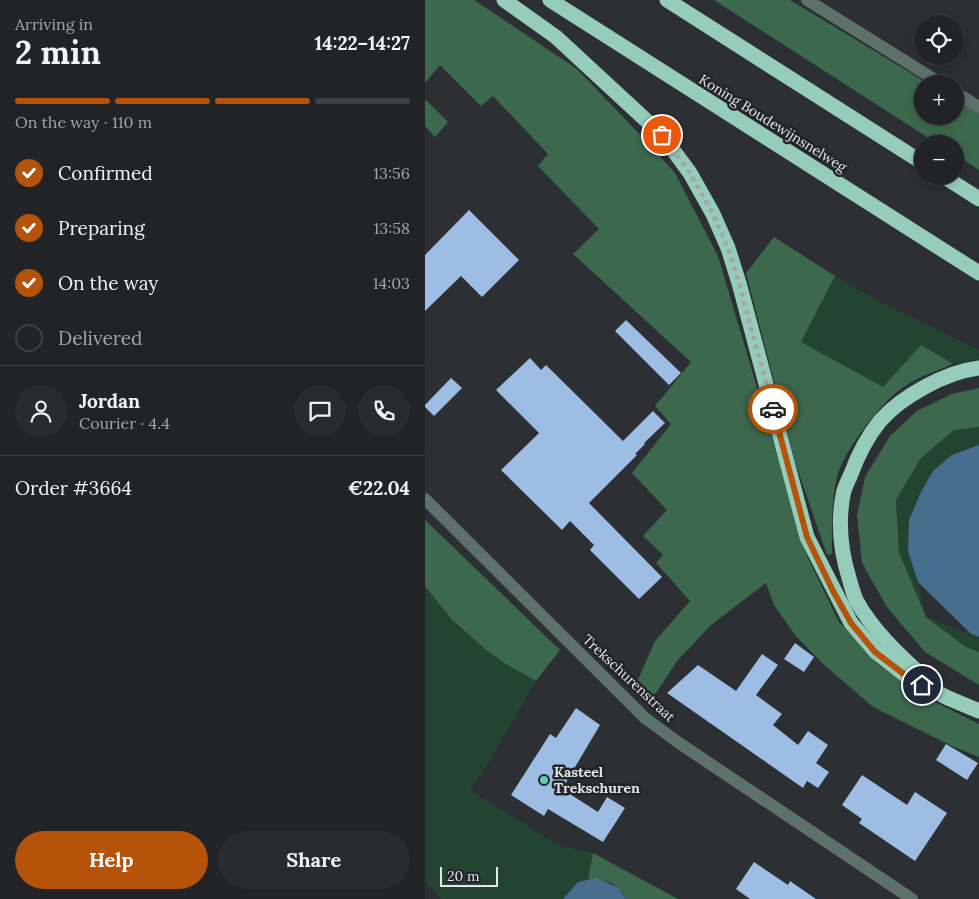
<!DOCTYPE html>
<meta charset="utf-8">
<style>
:root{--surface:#212326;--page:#292b2e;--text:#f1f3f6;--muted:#a2a4a7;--line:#3e4043;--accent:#b45309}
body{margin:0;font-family:Lora,serif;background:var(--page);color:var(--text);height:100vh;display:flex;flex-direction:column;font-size:19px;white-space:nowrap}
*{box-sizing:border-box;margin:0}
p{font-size:16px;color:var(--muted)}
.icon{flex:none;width:28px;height:28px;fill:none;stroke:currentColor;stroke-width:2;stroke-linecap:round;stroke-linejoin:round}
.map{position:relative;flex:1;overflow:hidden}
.details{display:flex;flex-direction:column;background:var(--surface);width:425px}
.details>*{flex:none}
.fabs{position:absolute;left:489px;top:15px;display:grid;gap:10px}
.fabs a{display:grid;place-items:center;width:50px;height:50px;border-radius:50%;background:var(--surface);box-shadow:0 2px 8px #0003,0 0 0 1px var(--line);font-size:25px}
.scale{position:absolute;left:15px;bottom:12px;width:58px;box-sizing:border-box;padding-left:5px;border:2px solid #e4e6e9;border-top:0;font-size:14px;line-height:18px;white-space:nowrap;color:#e4e6e9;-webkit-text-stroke:4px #222529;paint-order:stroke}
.pin{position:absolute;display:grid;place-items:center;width:42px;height:42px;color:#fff;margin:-21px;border:2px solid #fff;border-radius:50%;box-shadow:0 1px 5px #0007}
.courier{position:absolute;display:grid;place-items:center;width:50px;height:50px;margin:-25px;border:4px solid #b45309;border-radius:50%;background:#fff;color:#222;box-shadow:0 1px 6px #0007}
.headline em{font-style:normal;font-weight:800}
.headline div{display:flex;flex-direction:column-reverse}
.headline{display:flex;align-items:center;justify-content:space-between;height:85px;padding:0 15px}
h1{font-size:32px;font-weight:800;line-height:38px}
.bar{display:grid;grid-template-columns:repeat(4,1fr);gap:8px 5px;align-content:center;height:60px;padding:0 15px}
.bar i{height:6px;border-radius:4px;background:var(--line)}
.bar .on{background:var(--accent)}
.bar p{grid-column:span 4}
.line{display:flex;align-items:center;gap:12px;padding:0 15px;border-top:1px solid var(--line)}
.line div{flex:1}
.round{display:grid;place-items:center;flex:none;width:52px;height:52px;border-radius:26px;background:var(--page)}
ol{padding:0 15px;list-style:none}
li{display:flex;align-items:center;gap:15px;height:55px}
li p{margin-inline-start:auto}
li .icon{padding:5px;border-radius:50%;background:var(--accent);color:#fff;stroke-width:4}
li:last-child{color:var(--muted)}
li i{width:28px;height:28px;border:2px solid var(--line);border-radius:50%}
.primary-button{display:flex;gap:10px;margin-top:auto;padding:10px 15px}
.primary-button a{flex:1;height:58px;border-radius:30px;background:var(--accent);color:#fff;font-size:20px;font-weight:800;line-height:58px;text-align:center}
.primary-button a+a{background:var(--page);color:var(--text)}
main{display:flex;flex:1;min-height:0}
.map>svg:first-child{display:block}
.green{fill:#224430}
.forest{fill:#3c684d}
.water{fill:#476f8d}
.building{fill:#9ebde4}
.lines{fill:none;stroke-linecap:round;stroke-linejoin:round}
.street{stroke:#5b7169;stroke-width:12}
.highway{stroke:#95cdba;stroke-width:15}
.done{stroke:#a4a6a9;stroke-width:5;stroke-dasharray:0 9}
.route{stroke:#b45309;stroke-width:6}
.poi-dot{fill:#5dceb8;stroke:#222529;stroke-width:2}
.labels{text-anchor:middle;stroke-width:5;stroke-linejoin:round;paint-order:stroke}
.street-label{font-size:14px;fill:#e4e6e9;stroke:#222529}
.poi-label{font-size:14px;font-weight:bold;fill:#e4e6e9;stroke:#222529;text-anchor:start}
</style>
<main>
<section class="details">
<div class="headline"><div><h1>2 min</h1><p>Arriving in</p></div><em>14:22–14:27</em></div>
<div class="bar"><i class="on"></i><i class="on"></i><i class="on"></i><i></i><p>On the way · 110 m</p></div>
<ol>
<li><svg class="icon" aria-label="check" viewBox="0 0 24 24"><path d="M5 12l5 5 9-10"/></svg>Confirmed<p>13:56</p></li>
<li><svg class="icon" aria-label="check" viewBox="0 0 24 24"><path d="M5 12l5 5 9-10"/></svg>Preparing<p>13:58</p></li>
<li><svg class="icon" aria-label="check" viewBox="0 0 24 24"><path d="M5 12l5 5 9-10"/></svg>On the way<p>14:03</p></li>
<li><i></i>Delivered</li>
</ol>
<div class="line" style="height:90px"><a class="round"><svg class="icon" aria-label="person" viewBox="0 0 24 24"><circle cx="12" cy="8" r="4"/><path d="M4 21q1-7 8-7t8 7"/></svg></a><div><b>Jordan</b><p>Courier · 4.4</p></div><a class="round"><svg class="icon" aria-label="chat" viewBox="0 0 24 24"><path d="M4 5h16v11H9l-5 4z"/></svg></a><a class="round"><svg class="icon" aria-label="phone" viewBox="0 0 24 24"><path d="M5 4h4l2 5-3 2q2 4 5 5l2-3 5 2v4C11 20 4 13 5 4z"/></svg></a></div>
<div class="line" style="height:65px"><div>Order #3664</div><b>€22.04</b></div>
<div class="primary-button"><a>Help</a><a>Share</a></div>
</section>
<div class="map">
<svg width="554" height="899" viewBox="0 0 554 899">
<rect width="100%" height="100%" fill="#2c2f33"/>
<g class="green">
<polygon points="410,276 455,302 554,350 554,359 528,364 496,345 458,387 376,342"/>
<polygon points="554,427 554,445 527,455 483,551 493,582 501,617 554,638 554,652 541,647 501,617 474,552 471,500 496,458 529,430"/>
<path d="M 0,586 C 9,597 17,609 26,619 C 51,644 80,664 111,681 L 58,772 L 45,790 L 133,845 L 168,853 L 163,880 L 153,882 L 138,899 L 16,899 L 0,882 Z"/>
</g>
<g class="forest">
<polygon points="0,0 49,0 152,69 224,144 250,173 293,256 382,556 414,622 452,663 490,692 554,724 554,757 527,746 448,707 398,664 370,635 349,605 341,583 286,625 252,661 224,704 208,691 230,641 265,601 231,563 238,555 218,536 242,510 207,473 246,424 230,406 266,362 148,254 174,229 113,166 123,154 68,96 56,106 15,65 0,83"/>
<polygon points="289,0 365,0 504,84 498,84 498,116 530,116 530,99 554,113 554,170 530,154 530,144 513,144"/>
<polygon points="0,99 23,122 10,137 0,126"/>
<path d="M 349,237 L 410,276 L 376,342 L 458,387 L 496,345 L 528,364 C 509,372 489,378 473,391 C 453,407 418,452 412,477 C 406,502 407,528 407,554 L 402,555 L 370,462 L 321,273 Z"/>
<polygon points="554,388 554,427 529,430 496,458 471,500 474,552 501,617 541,647 554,652 554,685 500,652 462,607 437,563 432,515 440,477 465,436 492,411 527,394"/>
<polygon points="0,520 135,650 111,681 81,664 61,650 26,619 0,586"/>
<path d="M 168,853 L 253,899 L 201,899 C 196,885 177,877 163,880 Z"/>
</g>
<g class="water">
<polygon points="554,445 554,637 546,634 493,582 483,551 484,520 496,492 508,471 527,455"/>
<polygon points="172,878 194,888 201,899 138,899 153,882"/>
</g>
<g class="building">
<polygon points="44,210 94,260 57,297 36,276 0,311 0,255"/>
<polygon points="201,320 256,373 244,385 190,331"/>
<polygon points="105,358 116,370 121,365 198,441 228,411 240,423 219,443 220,444 210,454 212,455 164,503 237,577 214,599 165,550 169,545 145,521 137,530 76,470 114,433 71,390"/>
<polygon points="26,378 37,388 9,416 0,407 0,405"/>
<polygon points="370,643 389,657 379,672 359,659"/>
<polygon points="337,654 353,665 331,695 357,714 348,725 373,745 383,731 403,745 391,763 404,772 393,788 382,781 378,788 242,693 273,665 311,691"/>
<polygon points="151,708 175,725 137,789 173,812 182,797 200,808 178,842 123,809 119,816 86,795 125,734 131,738"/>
<polygon points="521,744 553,763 542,780 511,760"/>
<polygon points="437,775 482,805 490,792 522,813 490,861 434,823 437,819 417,805"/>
<polygon points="329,862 363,885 365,881 391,899 325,899 311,889"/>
</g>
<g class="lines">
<g class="street">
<polyline points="382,0 517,84"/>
<polyline points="530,92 554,107"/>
<polyline points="0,499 220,718 254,743 487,899"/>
</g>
<g class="highway">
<polyline points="79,0 131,37 237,135 265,173 288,214 303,248 314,283 382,537 426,623 451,652 484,678 523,698 554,711"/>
<polyline points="125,0 554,273"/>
<polyline points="242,0 498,163"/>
<polyline points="518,176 554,199"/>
<path d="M 501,679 C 475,656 448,631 431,600 C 428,593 426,585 424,578 C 416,552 413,522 418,495 C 419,488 423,481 426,474 C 433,455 442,437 455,421 C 477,396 521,372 554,368"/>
</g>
</g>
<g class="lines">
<polyline class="done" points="237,135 265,173 288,214 303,248 314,283 348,409"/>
<polyline class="route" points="348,409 382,537 408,591 426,623 450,652 484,678 497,685"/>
</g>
<circle class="poi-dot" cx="119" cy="780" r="5"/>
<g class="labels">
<g class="street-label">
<text transform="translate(348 123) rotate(32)" y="5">Koning Boudewijnsnelweg</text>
<text transform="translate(204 678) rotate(43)" y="5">Trekschurenstraat</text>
</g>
<g class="poi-label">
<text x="129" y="777">Kasteel<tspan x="129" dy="16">Trekschuren</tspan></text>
</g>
</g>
</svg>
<div class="fabs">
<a><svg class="icon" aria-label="locate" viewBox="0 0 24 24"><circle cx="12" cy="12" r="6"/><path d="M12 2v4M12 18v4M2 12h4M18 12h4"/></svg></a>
<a>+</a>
<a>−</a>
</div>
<div class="scale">20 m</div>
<div class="pin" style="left:237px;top:135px;background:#ea580c"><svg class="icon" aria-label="bag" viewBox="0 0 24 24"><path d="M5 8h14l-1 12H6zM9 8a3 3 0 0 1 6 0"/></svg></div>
<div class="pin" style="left:497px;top:685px;background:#1f2937"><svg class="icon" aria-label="home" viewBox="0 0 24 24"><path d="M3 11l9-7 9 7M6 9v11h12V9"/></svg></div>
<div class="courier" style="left:348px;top:409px"><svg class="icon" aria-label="car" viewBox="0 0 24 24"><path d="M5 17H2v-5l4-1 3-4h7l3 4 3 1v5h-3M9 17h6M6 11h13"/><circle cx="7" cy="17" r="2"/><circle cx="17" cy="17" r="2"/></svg></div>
</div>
</main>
